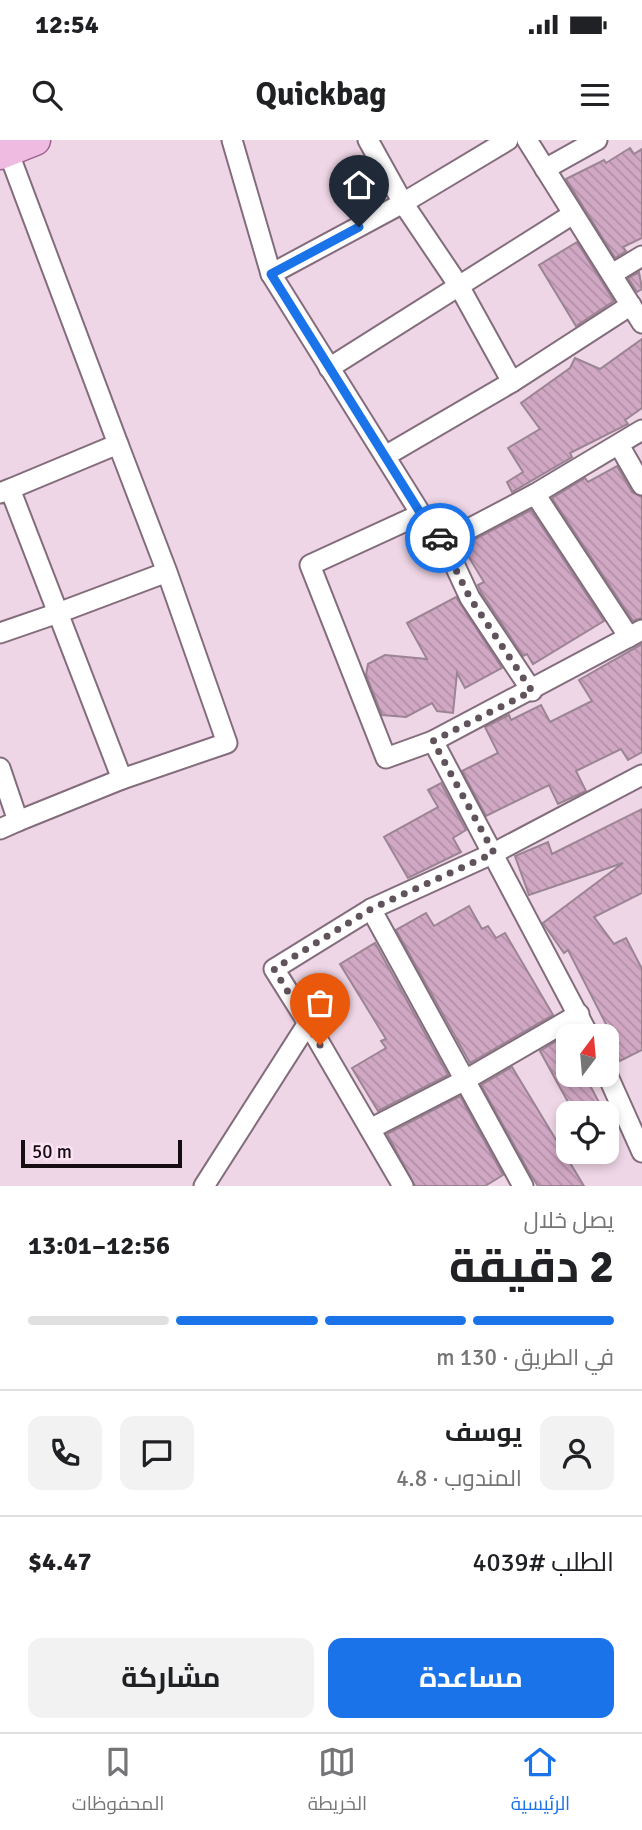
<!DOCTYPE html>
<html lang="ar">
<meta charset="utf-8">
<style>
:root{--surface:#fff;--page:#f2f2f2;--text:#202124;--muted:#757577;--line:#e0e0e0;--accent:#1a73e8}
body{margin:0;font-family:Signika,Cairo,sans-serif;background:var(--page);color:var(--text);direction:rtl;height:100vh;display:flex;flex-direction:column;font-size:26px;white-space:nowrap}
*{box-sizing:border-box;margin:0}
p{font-size:23px;color:var(--muted)}
.icon{flex:none;width:38px;height:38px;fill:none;stroke:currentColor;stroke-width:2;stroke-linecap:round;stroke-linejoin:round}
.map{position:relative;height:1046px;overflow:hidden;direction:ltr}
.drawer{display:flex;flex-direction:column;background:var(--surface);flex:1}
.drawer>*{flex:none}
.needle{width:46px;rotate:16deg}
.buttons{position:absolute;left:556px;top:884px;display:grid;gap:14px}
.buttons a{display:grid;place-items:center;width:63px;height:63px;border-radius:14px;background:var(--surface);box-shadow:0 4px 10px #0003;font-size:35px}
.scale{position:absolute;left:21px;bottom:18px;width:161px;box-sizing:border-box;padding-left:7px;border:4px solid #150d12;border-top:0;font-size:19px;line-height:24px;white-space:nowrap;color:#150d12;-webkit-text-stroke:5px #fce3f4;paint-order:stroke}
.pin{position:absolute;display:grid;place-items:center;width:60px;height:60px;color:#fff;margin:-72px -30px;border-radius:50% 50% 50% 0;rotate:-45deg;box-shadow:0 0 7px #0007}
.pin .icon{rotate:45deg}
.courier{position:absolute;display:grid;place-items:center;width:70px;height:70px;margin:-35px;border:5px solid #1a73e8;border-radius:50%;background:#fff;color:#222;box-shadow:0 2px 9px #0007}
.overview em{font-style:normal;font-weight:700}
.overview div{display:flex;flex-direction:column-reverse}
.overview{display:flex;align-items:center;justify-content:space-between;height:119px;padding:0 28px}
h1{font-size:46px;font-weight:700;line-height:52px}
.bar{display:grid;grid-template-columns:repeat(4,1fr);gap:10px 7px;align-content:center;height:84px;padding:0 28px}
.bar i{height:9px;border-radius:5px;background:var(--line)}
.bar .selected{background:var(--accent)}
.bar p{grid-column:span 4}
.line{display:flex;align-items:center;gap:18px;padding:0 28px;border-top:2px solid var(--line)}
.line div{flex:1}
.round{display:grid;place-items:center;flex:none;width:74px;height:74px;border-radius:14px;background:var(--page)}
.action{display:flex;gap:14px;margin-top:auto;padding:14px 28px}
.action a{flex:1;height:80px;border-radius:14px;background:var(--accent);color:#fff;font-size:28px;font-weight:700;line-height:80px;text-align:center}
.action a+a{background:var(--page);color:var(--text)}
.status{display:flex;justify-content:space-between;align-items:center;height:49px;padding:0 35px;background:var(--surface);direction:ltr}
.status svg{height:19px;fill:currentColor}
header{display:flex;justify-content:space-between;align-items:center;height:91px;padding:0 28px;background:var(--surface);font-size:32px;font-weight:700}
.tabs{display:flex;justify-content:space-around;align-items:center;height:98px;border-top:2px solid var(--line);background:var(--surface);font-size:19px;color:var(--muted)}
.tabs a{display:grid;justify-items:center;gap:4px}
.tabs .selected{color:var(--accent)}
.map>svg:first-child{display:block}
.building{fill:url(#building-back-hatch);stroke:#9b8493;stroke-width:2}
.lines{fill:none;stroke-linecap:round;stroke-linejoin:round}
.street-casing{stroke:#836d7c;stroke-width:23}
.primary-casing{stroke:#9c618a;stroke-width:33}
.street{stroke:#fff;stroke-width:19}
.primary{stroke:#efbbe0;stroke-width:30}
.done{stroke:#61535c;stroke-width:7;stroke-dasharray:0 12.6}
.route{stroke:#1a73e8;stroke-width:9}
</style>
<div class="status"><b>12:54</b><svg viewBox="0 0 49 12"><path d="M0 12V9h3v3zM5 12V6h3v6zM10 12V3h3v9zM15 12V0h3v12zM26 1h20v11H26zM47 4h2v5h-2z"/></svg></div>
<header><svg class="icon" aria-label="menu" viewBox="0 0 24 24"><path d="M4 6h16M4 12h16M4 18h16"/></svg>Quickbag<svg class="icon" aria-label="search" viewBox="0 0 24 24"><circle cx="10" cy="10" r="6"/><path d="M15 15l6 6"/></svg></header>
<div class="map">
<svg width="642" height="1046" viewBox="0 0 642 1046">
<defs>
<pattern id="building-back-hatch" width="6" height="6" patternUnits="userSpaceOnUse" patternTransform="scale(1.75)"><rect width="6" height="6" fill="#d1a8c4"/><path d="M-1 5l2 2M0 0l6 6M5-1l2 2" fill="none" stroke="#b38fa7"/></pattern>
</defs>
<rect width="100%" height="100%" fill="#efd6e6"/>
<g class="building">
<polygon points="630,8 634,14 642,9 642,98 623,107 626,111 615,118 566,39 604,20 606,23"/>
<polygon points="577,102 614,161 576,186 539,125"/>
<polygon points="639,132 642,149 637,152 628,138"/>
<polygon points="642,199 642,268 625,280 628,284 570,313 572,317 512,352 507,342 523,332 508,308 540,289 521,263 570,228 575,218 600,229"/>
<polygon points="617,326 632,352 642,357 642,478 633,481 552,358 585,338 588,342"/>
<polygon points="531,370 604,481 533,524 527,514 523,516 481,452 478,445 484,442 462,406"/>
<polygon points="456,457 502,528 465,548 457,533 453,573 437,571 432,563 406,577 382,575 366,535 368,524 385,515 427,519 407,483"/>
<polygon points="642,504 642,612 628,620 621,609 576,631 586,651 558,664 549,645 486,676 462,631 498,613 485,587 509,575 511,580 541,565 550,582 592,561 579,540"/>
<polygon points="441,643 466,690 453,698 461,712 408,738 384,697 438,667 428,650"/>
<polygon points="642,669 642,753 594,777 614,804 626,798 642,829 642,910 620,921 604,888 607,886 568,810 564,813 543,783 623,723 529,755 515,716 548,702 552,714"/>
<polygon points="469,766 482,789 488,786 496,798 505,793 553,875 470,923 396,790 426,773 434,786"/>
<polygon points="375,803 448,935 378,971 352,928 386,908 381,901 386,899 340,824"/>
<polygon points="565,896 569,903 569,934 584,934 601,966 589,973 574,973 540,911"/>
<polygon points="512,927 584,1046 538,1046 529,1032 481,945"/>
<polygon points="460,956 503,1035 485,1046 415,1046 387,994"/>
</g>
<g class="lines">
<g class="street-casing">
<g id="street">
<polyline points="232,0 271,134 421,374 444,402 470,458 532,551"/>
<polyline points="368,0 403,63 459,146 512,242"/>
<polyline points="527,0 642,183"/>
<polyline points="8,11 118,304 10,349"/>
<polyline points="545,29 597,0"/>
<polyline points="271,134 403,63 508,0"/>
<polyline points="612,134 642,116"/>
<polyline points="329,228 573,74"/>
<polyline points="118,304 167,432 58,473 122,639 227,603 167,432"/>
<polyline points="619,305 642,345"/>
<polyline points="387,315 512,242 631,165"/>
<polyline points="0,353 10,349 58,473 0,493"/>
<polyline points="535,354 629,497"/>
<polyline points="421,374 310,425 386,618 433,601 642,490"/>
<polyline points="444,402 535,354 642,290"/>
<polyline points="433,601 589,896"/>
<polyline points="0,628 18,681 122,639"/>
<polyline points="0,689 18,681"/>
<polyline points="371,769 523,1046"/>
<polyline points="308,883 274,829 371,769 494,713 642,635"/>
<polyline points="607,934 642,1012"/>
<polyline points="370,989 467,939 579,874"/>
<polyline points="204,1046 308,883 403,1046"/>
</g>
</g>
<g class="primary-casing">
<polyline id="primary" points="0,14 35,0"/>
</g>
<use href="#street" class="street"/>
<use href="#primary" class="primary"/>
</g>
<g class="lines">
<polyline class="done" points="320,905 274,829 371,769 494,713 433,601 532,551 470,458 440,398"/>
<polyline class="route" points="359,87 271,134 421,374 440,398"/>
</g>
</svg>
<div class="buttons">
<a><svg class="needle" viewBox="-14 -14 28 28"><path d="M0-13l5 13h-10z" fill="#e53935"/><path d="M0 13l5-13h-10z" fill="#757577"/></svg></a>
<a><svg class="icon" aria-label="locate" viewBox="0 0 24 24"><circle cx="12" cy="12" r="6"/><path d="M12 2v4M12 18v4M2 12h4M18 12h4"/></svg></a>
</div>
<div class="scale">50 m</div>
<div class="pin" style="left:320px;top:905px;background:#ea580c"><svg class="icon" aria-label="bag" viewBox="0 0 24 24"><path d="M5 8h14l-1 12H6zM9 8a3 3 0 0 1 6 0"/></svg></div>
<div class="pin" style="left:359px;top:87px;background:#1f2937"><svg class="icon" aria-label="home" viewBox="0 0 24 24"><path d="M3 11l9-7 9 7M6 9v11h12V9"/></svg></div>
<div class="courier" style="left:440px;top:398px"><svg class="icon" aria-label="car" viewBox="0 0 24 24"><path d="M5 17H2v-5l4-1 3-4h7l3 4 3 1v5h-3M9 17h6M6 11h13"/><circle cx="7" cy="17" r="2"/><circle cx="17" cy="17" r="2"/></svg></div>
</div>
<section class="drawer">
<div class="overview"><div><h1>2 دقيقة</h1><p>يصل خلال</p></div><em>12:56–13:01</em></div>
<div class="bar"><i class="selected"></i><i class="selected"></i><i class="selected"></i><i></i><p>في الطريق · 130 m</p></div>
<div class="line" style="height:126px"><a class="round"><svg class="icon" aria-label="person" viewBox="0 0 24 24"><circle cx="12" cy="8" r="4"/><path d="M4 21q1-7 8-7t8 7"/></svg></a><div><b>يوسف</b><p>المندوب · 4.8</p></div><a class="round"><svg class="icon" aria-label="chat" viewBox="0 0 24 24"><path d="M4 5h16v11H9l-5 4z"/></svg></a><a class="round"><svg class="icon" aria-label="phone" viewBox="0 0 24 24"><path d="M5 4h4l2 5-3 2q2 4 5 5l2-3 5 2v4C11 20 4 13 5 4z"/></svg></a></div>
<div class="line" style="height:91px"><div>الطلب #4039</div><b>$4.47</b></div>
<div class="action"><a>مساعدة</a><a>مشاركة</a></div>
</section>
<nav class="tabs">
<a class="selected"><svg class="icon" aria-label="home" viewBox="0 0 24 24"><path d="M3 11l9-7 9 7M6 9v11h12V9"/></svg>الرئيسية</a>
<a><svg class="icon" aria-label="map" viewBox="0 0 24 24"><path d="M3 6l6-2 6 2 6-2v14l-6 2-6-2-6 2zM9 4v14M15 6v14"/></svg>الخريطة</a>
<a><svg class="icon" aria-label="saved" viewBox="0 0 24 24"><path d="M7 4h10v16l-5-4-5 4z"/></svg>المحفوظات</a>
</nav>
